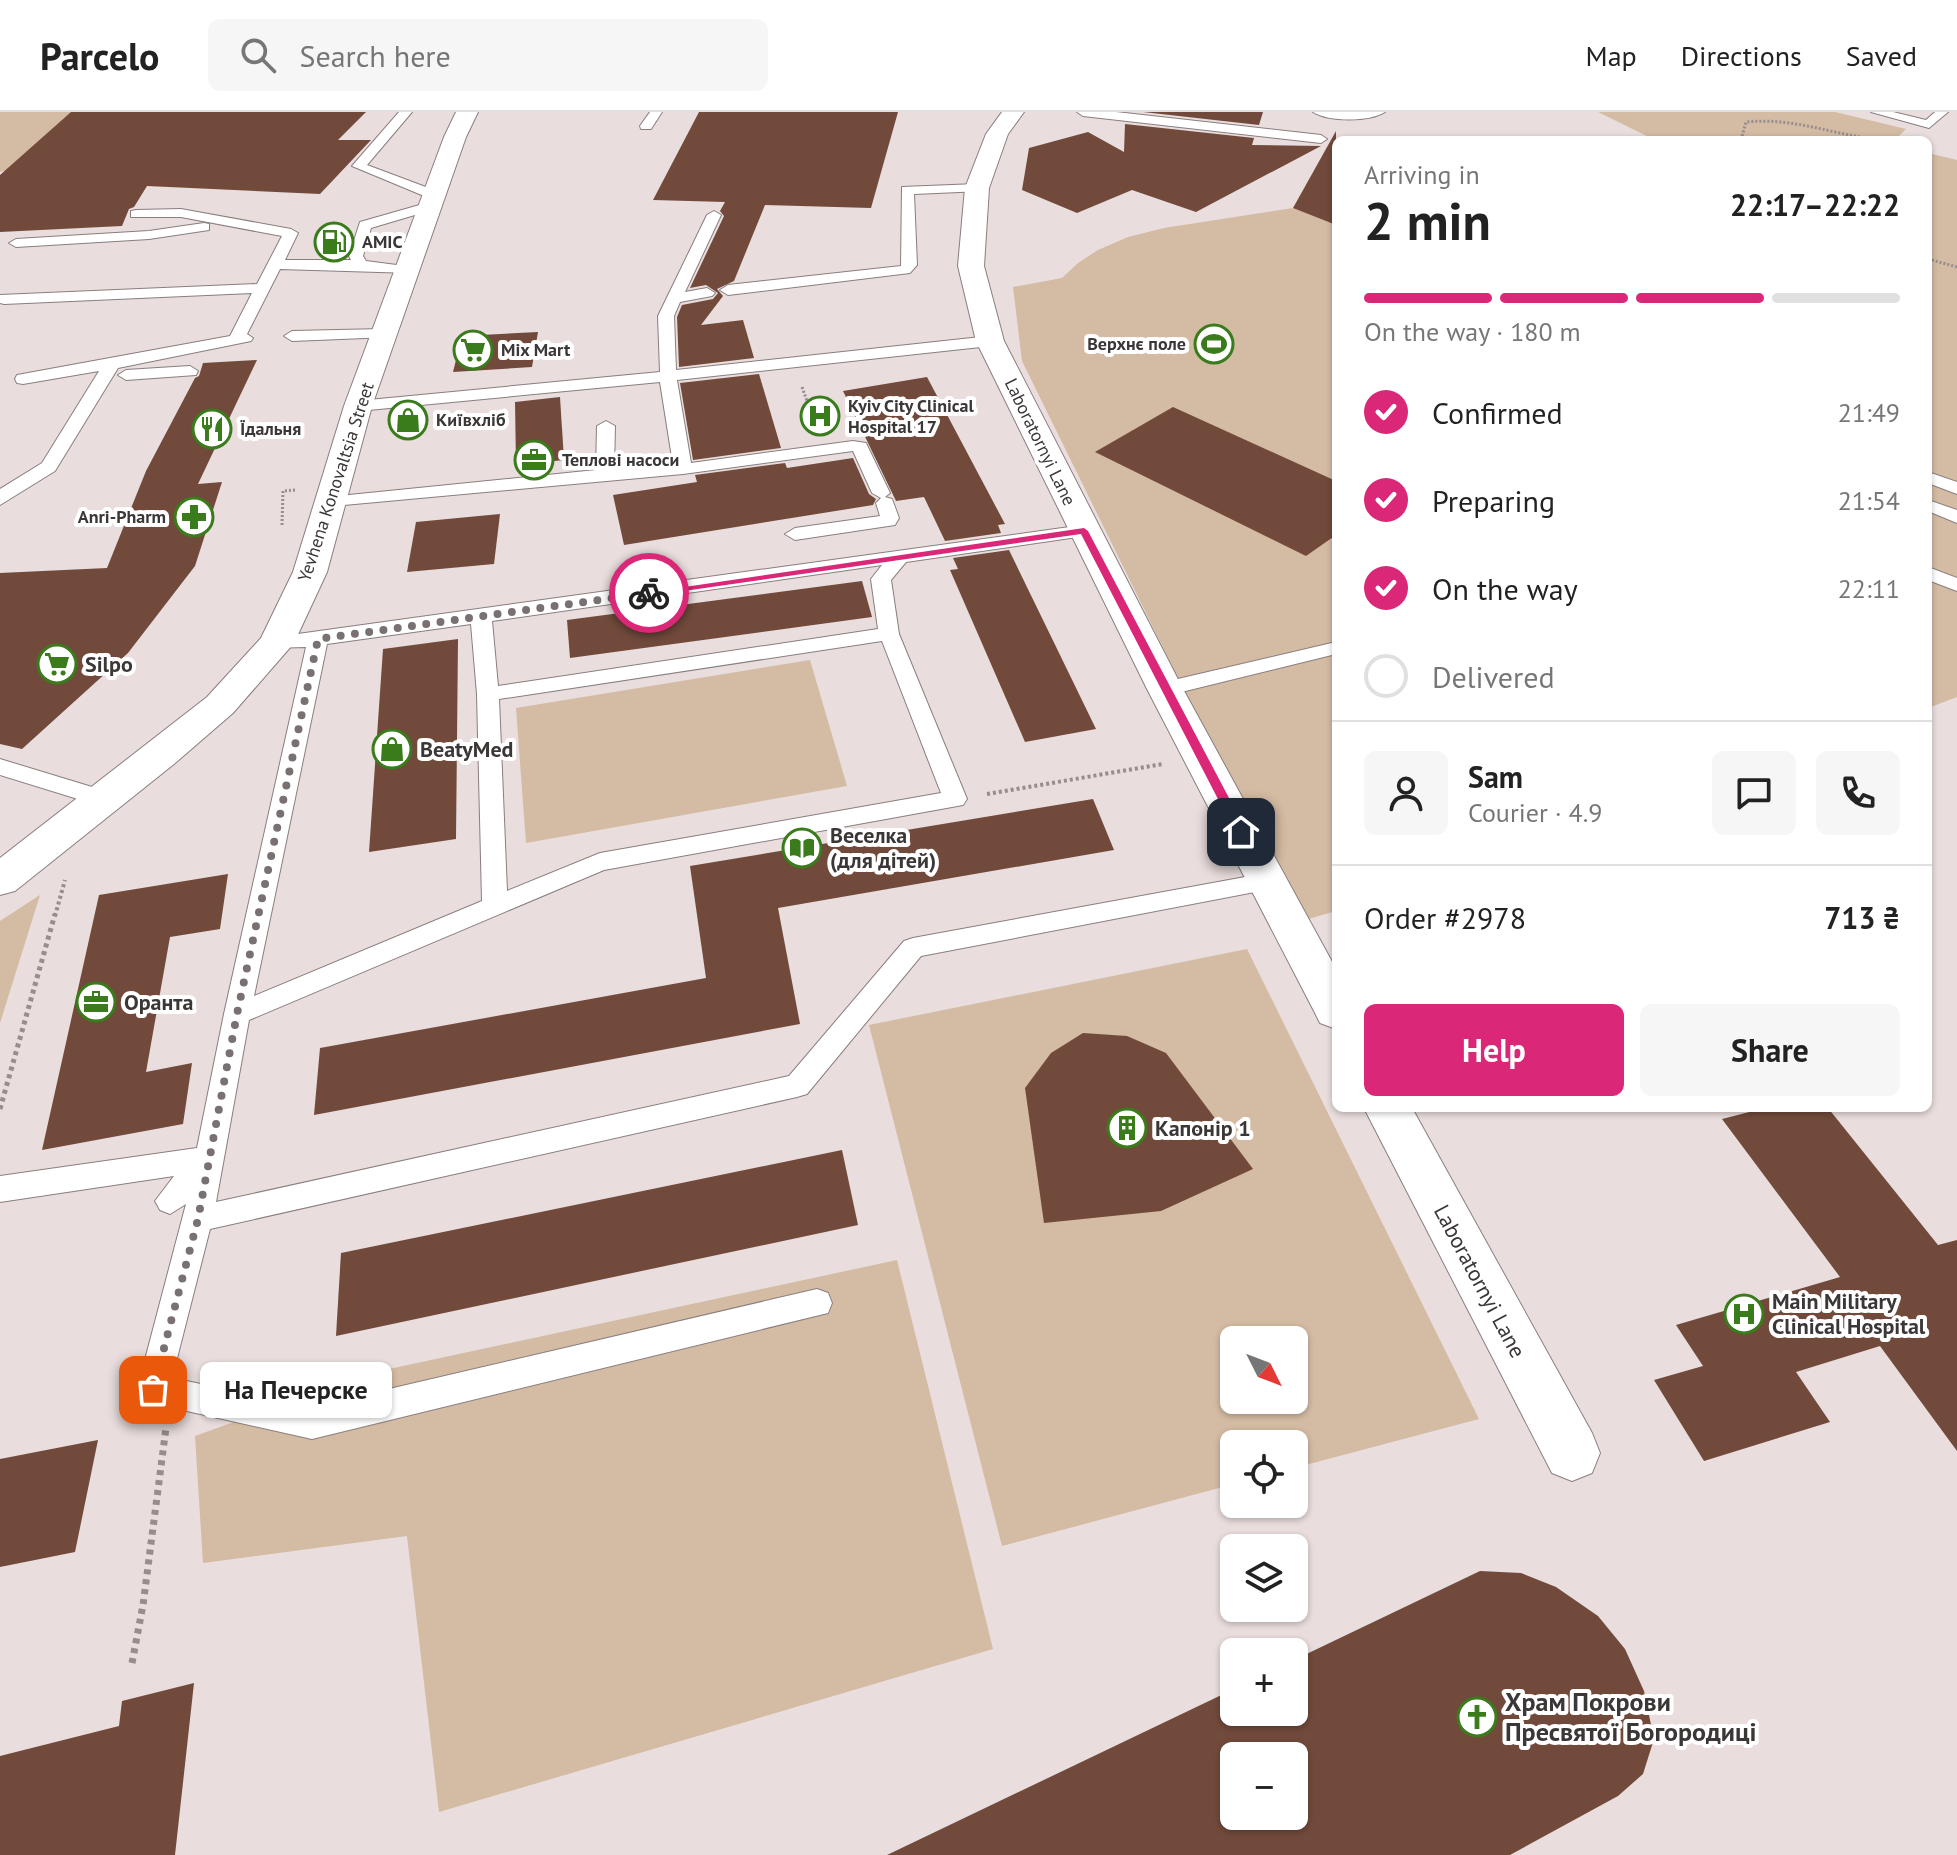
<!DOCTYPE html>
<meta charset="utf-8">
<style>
:root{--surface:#fff;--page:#f6f6f6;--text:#222;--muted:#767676;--line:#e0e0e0;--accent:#db2777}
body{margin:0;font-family:"PT Sans",sans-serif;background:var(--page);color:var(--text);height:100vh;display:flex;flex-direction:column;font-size:30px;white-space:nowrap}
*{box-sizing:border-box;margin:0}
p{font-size:26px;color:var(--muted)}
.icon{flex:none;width:44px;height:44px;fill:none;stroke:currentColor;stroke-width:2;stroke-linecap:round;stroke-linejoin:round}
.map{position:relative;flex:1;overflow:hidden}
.details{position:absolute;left:1332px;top:24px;width:600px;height:976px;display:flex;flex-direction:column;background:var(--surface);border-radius:12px;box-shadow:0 2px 6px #0004}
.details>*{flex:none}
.needle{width:52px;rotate:132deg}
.tools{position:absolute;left:1220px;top:1214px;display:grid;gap:16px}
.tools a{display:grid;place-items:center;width:88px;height:88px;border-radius:12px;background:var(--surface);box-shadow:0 2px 6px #0004;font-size:40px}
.pin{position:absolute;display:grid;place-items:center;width:68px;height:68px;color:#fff;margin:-34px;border-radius:16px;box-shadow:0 4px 12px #0006}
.courier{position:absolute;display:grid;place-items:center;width:80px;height:80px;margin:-40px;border:6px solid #db2777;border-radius:50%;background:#fff;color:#222;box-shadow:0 2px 10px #0007}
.bubble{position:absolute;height:56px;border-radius:12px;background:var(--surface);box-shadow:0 2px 6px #0004;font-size:26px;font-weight:800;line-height:56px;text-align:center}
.summary em{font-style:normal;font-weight:800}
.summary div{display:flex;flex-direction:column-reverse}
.summary{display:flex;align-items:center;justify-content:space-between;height:136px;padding:0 32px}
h1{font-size:52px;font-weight:800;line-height:60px}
.bar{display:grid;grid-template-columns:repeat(4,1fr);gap:12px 8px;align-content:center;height:96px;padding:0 32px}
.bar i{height:10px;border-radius:6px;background:var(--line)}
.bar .active{background:var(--accent)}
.bar p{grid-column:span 4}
.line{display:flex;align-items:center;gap:20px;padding:0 32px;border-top:2px solid var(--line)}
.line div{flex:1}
.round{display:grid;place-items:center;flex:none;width:84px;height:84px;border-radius:12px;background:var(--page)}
ol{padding:0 32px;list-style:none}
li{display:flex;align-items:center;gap:24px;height:88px}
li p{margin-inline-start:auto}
li .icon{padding:8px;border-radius:50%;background:var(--accent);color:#fff;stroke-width:4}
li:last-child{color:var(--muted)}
li i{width:44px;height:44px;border:4px solid var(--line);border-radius:50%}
.primary-button{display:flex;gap:16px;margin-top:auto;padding:16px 32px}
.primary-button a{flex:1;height:92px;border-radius:12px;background:var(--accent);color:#fff;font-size:32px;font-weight:800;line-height:92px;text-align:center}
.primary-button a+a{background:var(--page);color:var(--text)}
header{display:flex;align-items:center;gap:48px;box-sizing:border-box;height:112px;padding:0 40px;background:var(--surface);border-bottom:2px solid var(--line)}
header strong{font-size:38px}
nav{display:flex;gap:44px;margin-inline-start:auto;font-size:28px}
.search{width:560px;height:72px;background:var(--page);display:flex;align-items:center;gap:20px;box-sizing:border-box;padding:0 28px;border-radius:12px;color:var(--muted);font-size:30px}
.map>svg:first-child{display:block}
.green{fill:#d4bba3;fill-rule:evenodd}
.building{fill:#714a3b;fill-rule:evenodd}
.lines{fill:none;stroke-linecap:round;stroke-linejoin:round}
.service-casing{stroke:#897e7e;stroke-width:2}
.minor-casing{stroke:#897e7e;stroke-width:2}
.secondary-casing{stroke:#897e7e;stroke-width:2}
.path-far3{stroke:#968d8d;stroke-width:3;stroke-dasharray:2 2;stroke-linecap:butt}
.path-far2{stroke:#968d8d;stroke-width:4;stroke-dasharray:3 3;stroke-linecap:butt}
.path-far1{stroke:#968d8d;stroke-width:5;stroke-dasharray:4 4;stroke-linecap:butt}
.path{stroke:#968d8d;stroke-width:7;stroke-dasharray:5 5;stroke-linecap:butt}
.service{fill:#fff;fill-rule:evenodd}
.minor{fill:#fff;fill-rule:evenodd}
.secondary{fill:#fff;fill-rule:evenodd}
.route{fill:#db2777}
.done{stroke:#797171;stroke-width:8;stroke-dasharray:0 14.4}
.labels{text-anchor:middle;stroke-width:8;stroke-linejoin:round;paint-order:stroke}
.far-poi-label{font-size:18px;font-weight:bold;fill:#3c3737;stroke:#fff;text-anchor:start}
.far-street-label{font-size:18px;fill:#3c3737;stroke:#fff}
.poi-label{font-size:22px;font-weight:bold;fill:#3c3737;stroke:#fff;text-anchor:start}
.street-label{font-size:22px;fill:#3c3737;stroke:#fff}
.near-poi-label{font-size:26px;font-weight:bold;fill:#3c3737;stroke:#fff;text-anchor:start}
</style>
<header>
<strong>Parcelo</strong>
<div class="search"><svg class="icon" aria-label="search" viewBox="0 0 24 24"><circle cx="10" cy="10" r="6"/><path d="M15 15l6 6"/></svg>Search here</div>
<nav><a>Map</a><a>Directions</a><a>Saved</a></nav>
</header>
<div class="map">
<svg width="1957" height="1743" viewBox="0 0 1957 1743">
<rect width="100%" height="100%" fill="#e9dddd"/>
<g class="green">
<polygon points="0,0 264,0 0,60"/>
<polygon points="1598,0 1835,0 1906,17 1895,28 1655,28"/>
<polygon points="1928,41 1957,48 1957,585 1928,596"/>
<polygon points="1293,96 1336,113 1336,799 1298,810 1022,249 1013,175 1062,166 1078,151 1098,138 1128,125 1164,116"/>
<polygon points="810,548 847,674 526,731 516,596"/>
<polygon points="40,783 0,911 0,809"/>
<path d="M 1247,837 L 1479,1307 L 1294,1356 L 1294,1332 L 1234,1332 L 1234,1372 L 1002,1434 L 869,913 ZM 1234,1228 L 1294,1228 L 1294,1288 L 1234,1288 Z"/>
<polygon points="897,1148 993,1537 439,1700 407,1424 203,1451 195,1324 366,1262"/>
</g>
<g class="building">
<polygon points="71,0 366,0 338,28 371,28 320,82 147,74 134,95 129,97 122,114 0,120 0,63"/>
<polygon points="699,0 898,0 871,96 765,93 734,169 717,177 723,184 701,213 743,208 754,246 679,255 677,205 682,193 713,187 718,181 706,173 690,176 724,104 720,99 725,90 653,88"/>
<polygon points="1143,0 1263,0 1259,13"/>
<polygon points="1125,12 1254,26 1252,33 1321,34 1196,100 1132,78 1077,101 1022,78 1029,36 1088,20 1124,40"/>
<polygon points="1336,19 1336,113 1293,96"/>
<polygon points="538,220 532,255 453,260 462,224"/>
<polygon points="257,248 198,372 222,370 195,454 128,541 22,637 0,632 0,461 107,456 146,359 195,266 199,264 203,251"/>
<polygon points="759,262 781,336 693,348 680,271"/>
<polygon points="927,265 1005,412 998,413 1001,421 945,429 924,385 896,389 843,279"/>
<polygon points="560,285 564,348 516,353 515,290"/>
<polygon points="1173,295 1336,369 1336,423 1306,444 1095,340"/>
<polygon points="853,346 869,382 876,387 873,393 624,433 613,383 697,370 695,363 785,351 787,356"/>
<polygon points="500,402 494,452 407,460 416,410"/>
<polygon points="1009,438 1096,617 1025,630 950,458 958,457 953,446"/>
<polygon points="862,469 872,505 570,546 567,508"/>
<polygon points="458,527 456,727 369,740 383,537"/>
<polygon points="1093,687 1114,738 778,796 800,912 314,1003 320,936 706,866 690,754"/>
<polygon points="228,762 220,817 170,825 146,960 192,951 183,1012 42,1038 99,783"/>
<polygon points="1083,921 1127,924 1166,941 1253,1057 1161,1099 1044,1111 1025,976 1051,941"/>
<polygon points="1765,996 1828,996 1938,1133 1957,1128 1957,1339 1880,1234 1796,1260 1830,1310 1704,1349 1654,1268 1703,1254 1676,1213 1840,1165 1722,1007"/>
<polygon points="842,1038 858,1113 336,1224 341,1141"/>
<polygon points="98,1328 75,1440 0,1455 0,1347"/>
<path d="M 1480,1459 L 1521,1461 L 1556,1475 L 1598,1504 L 1625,1537 L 1644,1579 L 1654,1627 L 1643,1662 L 1618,1684 L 1510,1743 L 887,1743 L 1234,1577 L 1234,1600 L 1294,1600 L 1294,1548 ZM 1234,1644 L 1294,1644 L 1294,1704 L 1234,1704 Z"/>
<polygon points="194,1571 175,1743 0,1743 0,1644 119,1614 122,1589"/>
</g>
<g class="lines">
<g class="service-casing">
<g id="service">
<polygon points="399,0 412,0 367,53 439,80 439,86 429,86 352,54"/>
<polygon points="650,0 662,0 651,17 641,17 640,14"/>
<polygon points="1077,0 1116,0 1321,23 1327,27 1321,31 1083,4"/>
<path d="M 1313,0 L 1385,0 C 1370,10 1328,10 1313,0 Z"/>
<polygon points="1871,0 1893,0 1926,8 1935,0 1948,0 1929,16"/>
<polygon points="977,72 982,73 982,79 914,82 917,153 910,161 728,183 720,178 728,173 901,154 902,75"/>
<polygon points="430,90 435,91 435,97 371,116 363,144 366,149 412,155 412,161 280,157 247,222 253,226 251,229 118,256 55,359 0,393 0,377 42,351 99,259 23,272 17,271 15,267 17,263 230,224 252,181 4,192 0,191 0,183 257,172 282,124 181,105 131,105 131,99 136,98 181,97 291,117 298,121 285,148 351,148 349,144 360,110"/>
<polygon points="714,99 721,103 685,180 707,176 715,181 712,184 680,190 674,204 676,258 990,224 998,229 990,234 677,268 691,351 853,329 866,331 890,381 885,385 892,387 899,406 895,413 795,428 785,422 795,416 880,404 876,391 881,386 872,381 853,339 683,362 322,395 320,391 329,385 596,358 597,314 606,309 615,314 614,357 673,352 660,270 358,299 349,294 358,289 660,260 658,204 707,103"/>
<polygon points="204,111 209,112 209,118 149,127 16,135 9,131 16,127 149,119"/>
<polygon points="384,217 390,219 390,225 292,229 284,224 292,219"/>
<polygon points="190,254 198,259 196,263 126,268 118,263 126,258"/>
<polygon points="1928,360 1957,370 1957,382 1928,371"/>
<polygon points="1928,388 1957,398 1957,411 1928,399"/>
<path d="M 1084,413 L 1091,415 L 1094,419 L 1091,423 L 906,450 L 891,468 L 899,522 L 967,687 L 963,693 L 604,758 L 249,908 L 216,1090 L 789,964 L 904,829 L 913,826 L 1267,761 L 1276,764 L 1279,770 L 1276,776 L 921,844 L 807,982 L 797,985 L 210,1117 L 172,1266 L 312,1295 L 817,1177 L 828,1181 L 832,1191 L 828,1201 L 312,1327 L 142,1289 L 137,1278 L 186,1092 L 170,1102 L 160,1098 L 155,1089 L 174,1064 L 0,1090 L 0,1064 L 197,1036 L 224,902 L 306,535 L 269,536 L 266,531 L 269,526 ZM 882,453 L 871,467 L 878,517 L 498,574 L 492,509 ZM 471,512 L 477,582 L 482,789 L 254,884 L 327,532 ZM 882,529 L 941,681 L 600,741 L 507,779 L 499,587 Z"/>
<polygon points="1928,455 1957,466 1957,479 1928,468"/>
<polygon points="1336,530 1336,542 1165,584 1154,577 1165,570"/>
<polygon points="0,647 115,682 119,688 115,694 107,696 0,663"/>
</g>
</g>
<g class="minor-casing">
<g id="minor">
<polygon points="1002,0 1024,0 1008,22 989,76 984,154 1004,229 1183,577 1336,857 1336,917 1320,911 1314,899 1147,577 976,229 958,154 965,76 986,22"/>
<polygon points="1364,996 1412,996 1592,1321 1600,1341 1592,1361 1572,1369 1552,1361"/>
</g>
</g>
<g class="secondary-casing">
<polygon id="secondary" points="456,0 478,0 466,25 372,294 327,460 294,531 233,601 174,652 15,779 0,783 0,746 207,585 261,526 293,460 344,294 444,25"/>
</g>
<g class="path-far3">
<path d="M 1741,28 L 1746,10 C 1793,5 1834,23 1880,28"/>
<polyline points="1928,147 1957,155"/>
<polyline points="802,275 816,314"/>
<polyline points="282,413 283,379 295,378"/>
</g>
<g class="path-far2">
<polyline points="987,682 1163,652"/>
<polyline points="55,804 65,768"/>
</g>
<polyline class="path-far1" points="0,997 55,802"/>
<polyline class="path" points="132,1551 143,1493 166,1316"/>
<use href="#service" class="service"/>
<use href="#minor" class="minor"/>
<use href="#secondary" class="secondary"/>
</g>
<polygon class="route" points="1084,416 1088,419 1247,720 1245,723 1235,720 1081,422 649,484 644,481"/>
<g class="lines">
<polyline class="done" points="153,1278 198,1107 237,902 318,527 649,481"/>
</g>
<defs>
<g id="fuel-ring" transform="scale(2)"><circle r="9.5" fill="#fff" stroke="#3a7b1b" stroke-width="1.5"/><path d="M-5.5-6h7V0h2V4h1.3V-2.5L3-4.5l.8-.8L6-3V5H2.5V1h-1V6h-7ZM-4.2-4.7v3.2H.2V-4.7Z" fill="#3a7b1b"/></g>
<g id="stadium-ring" transform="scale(2)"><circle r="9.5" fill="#fff" stroke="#3a7b1b" stroke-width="1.5"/><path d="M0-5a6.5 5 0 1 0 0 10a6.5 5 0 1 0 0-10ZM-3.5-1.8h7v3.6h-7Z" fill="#3a7b1b"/></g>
<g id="supermarket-ring" transform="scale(2)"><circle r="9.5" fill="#fff" stroke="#3a7b1b" stroke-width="1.5"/><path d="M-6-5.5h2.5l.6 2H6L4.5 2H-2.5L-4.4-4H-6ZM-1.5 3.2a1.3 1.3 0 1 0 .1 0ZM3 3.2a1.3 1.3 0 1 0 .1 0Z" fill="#3a7b1b"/></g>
<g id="hospital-ring" transform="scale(2)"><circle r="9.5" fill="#fff" stroke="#3a7b1b" stroke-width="1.5"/><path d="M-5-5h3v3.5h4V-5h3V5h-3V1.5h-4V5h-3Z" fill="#3a7b1b"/></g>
<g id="shop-ring" transform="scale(2)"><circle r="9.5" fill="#fff" stroke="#3a7b1b" stroke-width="1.5"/><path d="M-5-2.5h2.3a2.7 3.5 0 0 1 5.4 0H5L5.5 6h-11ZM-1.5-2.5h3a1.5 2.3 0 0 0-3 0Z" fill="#3a7b1b"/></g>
<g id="restaurant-ring" transform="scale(2)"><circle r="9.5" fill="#fff" stroke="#3a7b1b" stroke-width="1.5"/><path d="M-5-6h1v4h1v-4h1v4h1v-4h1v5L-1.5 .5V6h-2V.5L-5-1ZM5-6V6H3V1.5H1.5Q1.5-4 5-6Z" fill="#3a7b1b"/></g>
<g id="office-ring" transform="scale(2)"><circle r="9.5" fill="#fff" stroke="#3a7b1b" stroke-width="1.5"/><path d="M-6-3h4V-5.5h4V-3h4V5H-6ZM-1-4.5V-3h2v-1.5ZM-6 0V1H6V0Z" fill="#3a7b1b"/></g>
<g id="pharmacy-ring" transform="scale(2)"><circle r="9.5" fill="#fff" stroke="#3a7b1b" stroke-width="1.5"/><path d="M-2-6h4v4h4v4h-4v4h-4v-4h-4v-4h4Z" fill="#3a7b1b"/></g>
<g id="library-ring" transform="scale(2)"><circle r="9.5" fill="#fff" stroke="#3a7b1b" stroke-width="1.5"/><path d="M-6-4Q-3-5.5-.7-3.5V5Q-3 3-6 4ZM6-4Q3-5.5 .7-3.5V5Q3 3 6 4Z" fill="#3a7b1b"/></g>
<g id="building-ring" transform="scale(2)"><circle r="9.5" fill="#fff" stroke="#3a7b1b" stroke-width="1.5"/><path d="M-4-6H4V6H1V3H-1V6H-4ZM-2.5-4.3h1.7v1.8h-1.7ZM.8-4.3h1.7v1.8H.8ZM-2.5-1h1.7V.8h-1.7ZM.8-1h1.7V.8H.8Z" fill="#3a7b1b"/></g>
<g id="church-ring" transform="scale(2)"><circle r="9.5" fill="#fff" stroke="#3a7b1b" stroke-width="1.5"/><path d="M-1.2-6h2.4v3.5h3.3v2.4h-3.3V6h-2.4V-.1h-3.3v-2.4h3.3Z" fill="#3a7b1b"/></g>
</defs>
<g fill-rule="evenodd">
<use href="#fuel-ring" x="334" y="130"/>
<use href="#stadium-ring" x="1214" y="232"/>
<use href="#supermarket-ring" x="473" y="238"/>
<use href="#hospital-ring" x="820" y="304"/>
<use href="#shop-ring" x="408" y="308"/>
<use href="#restaurant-ring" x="212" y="317"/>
<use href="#office-ring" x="534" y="348"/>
<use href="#pharmacy-ring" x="194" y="405"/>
<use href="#supermarket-ring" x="57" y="552"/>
<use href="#shop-ring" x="392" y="637"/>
<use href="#library-ring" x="802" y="736"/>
<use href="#office-ring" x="96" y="890"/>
<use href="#building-ring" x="1127" y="1016"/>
<use href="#hospital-ring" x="1744" y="1202"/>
<use href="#church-ring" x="1477" y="1605"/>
</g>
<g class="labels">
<g class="far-poi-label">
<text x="362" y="136">AMIC</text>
<text x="1186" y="238" text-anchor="end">Верхнє поле</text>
<text x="501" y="244">Mix Mart</text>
<text x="848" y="300">Kyiv City Clinical<tspan x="848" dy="21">Hospital 17</tspan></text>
<text x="436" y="314">Київхліб</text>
<text x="240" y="323">Їдальня</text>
<text x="562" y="354">Теплові насоси</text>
<text x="166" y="411" text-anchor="end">Anri-Pharm</text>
</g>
<g class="far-street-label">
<text transform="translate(1040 330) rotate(64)" y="6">Laboratornyi Lane</text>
<text transform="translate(336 370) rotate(-72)" y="6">Yevhena Konovaltsia Street</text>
</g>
<g class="poi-label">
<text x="85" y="560">Silpo</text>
<text x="420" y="645">BeatyMed</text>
<text x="830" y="731">Веселка<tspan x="830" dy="25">(для дітей)</tspan></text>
<text x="124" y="898">Оранта</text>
<text x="1155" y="1024">Капонір 1</text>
<text x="1772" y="1197">Main Military<tspan x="1772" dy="25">Clinical Hospital</tspan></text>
</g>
<g class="street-label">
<text transform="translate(1480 1169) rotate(62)" y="8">Laboratornyi Lane</text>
</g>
<g class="near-poi-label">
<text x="1505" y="1599">Храм Покрови<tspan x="1505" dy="30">Пресвятої Богородиці</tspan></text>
</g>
</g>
</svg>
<div class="tools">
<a><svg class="needle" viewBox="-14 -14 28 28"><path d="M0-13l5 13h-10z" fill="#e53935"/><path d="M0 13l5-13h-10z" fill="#767676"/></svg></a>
<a><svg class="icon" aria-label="locate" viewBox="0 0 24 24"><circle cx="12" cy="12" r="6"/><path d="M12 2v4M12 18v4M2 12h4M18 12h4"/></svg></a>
<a><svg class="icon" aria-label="layers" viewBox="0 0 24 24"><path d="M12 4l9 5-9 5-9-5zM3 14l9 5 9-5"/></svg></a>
<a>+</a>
<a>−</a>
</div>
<div class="pin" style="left:153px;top:1278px;background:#ea580c"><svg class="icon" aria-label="bag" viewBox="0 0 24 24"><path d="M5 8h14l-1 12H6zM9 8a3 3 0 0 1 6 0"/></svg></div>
<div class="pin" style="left:1241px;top:720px;background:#1f2937"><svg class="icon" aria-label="home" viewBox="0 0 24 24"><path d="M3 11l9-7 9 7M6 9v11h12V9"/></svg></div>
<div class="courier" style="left:649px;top:481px"><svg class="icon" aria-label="bike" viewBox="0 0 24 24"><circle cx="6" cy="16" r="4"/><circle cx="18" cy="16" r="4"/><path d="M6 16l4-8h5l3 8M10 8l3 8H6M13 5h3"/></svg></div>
<div class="bubble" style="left:200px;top:1250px;width:192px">На Печерске</div>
<section class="details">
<div class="summary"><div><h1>2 min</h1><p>Arriving in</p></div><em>22:17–22:22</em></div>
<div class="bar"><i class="active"></i><i class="active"></i><i class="active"></i><i></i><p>On the way · 180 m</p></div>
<ol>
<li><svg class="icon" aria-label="check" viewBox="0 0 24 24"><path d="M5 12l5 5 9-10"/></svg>Confirmed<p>21:49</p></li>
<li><svg class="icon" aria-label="check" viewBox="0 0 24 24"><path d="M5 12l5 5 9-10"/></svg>Preparing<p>21:54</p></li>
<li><svg class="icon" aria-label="check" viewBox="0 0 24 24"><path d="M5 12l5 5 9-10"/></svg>On the way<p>22:11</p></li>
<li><i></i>Delivered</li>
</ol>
<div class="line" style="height:144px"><a class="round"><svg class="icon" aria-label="person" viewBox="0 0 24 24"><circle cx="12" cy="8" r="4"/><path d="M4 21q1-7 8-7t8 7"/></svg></a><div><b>Sam</b><p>Courier · 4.9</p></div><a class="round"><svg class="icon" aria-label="chat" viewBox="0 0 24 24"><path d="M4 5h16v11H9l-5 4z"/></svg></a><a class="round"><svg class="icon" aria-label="phone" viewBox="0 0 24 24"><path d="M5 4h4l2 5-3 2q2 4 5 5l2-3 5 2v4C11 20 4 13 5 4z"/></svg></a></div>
<div class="line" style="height:104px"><div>Order #2978</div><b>713 ₴</b></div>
<div class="primary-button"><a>Help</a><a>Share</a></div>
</section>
</div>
